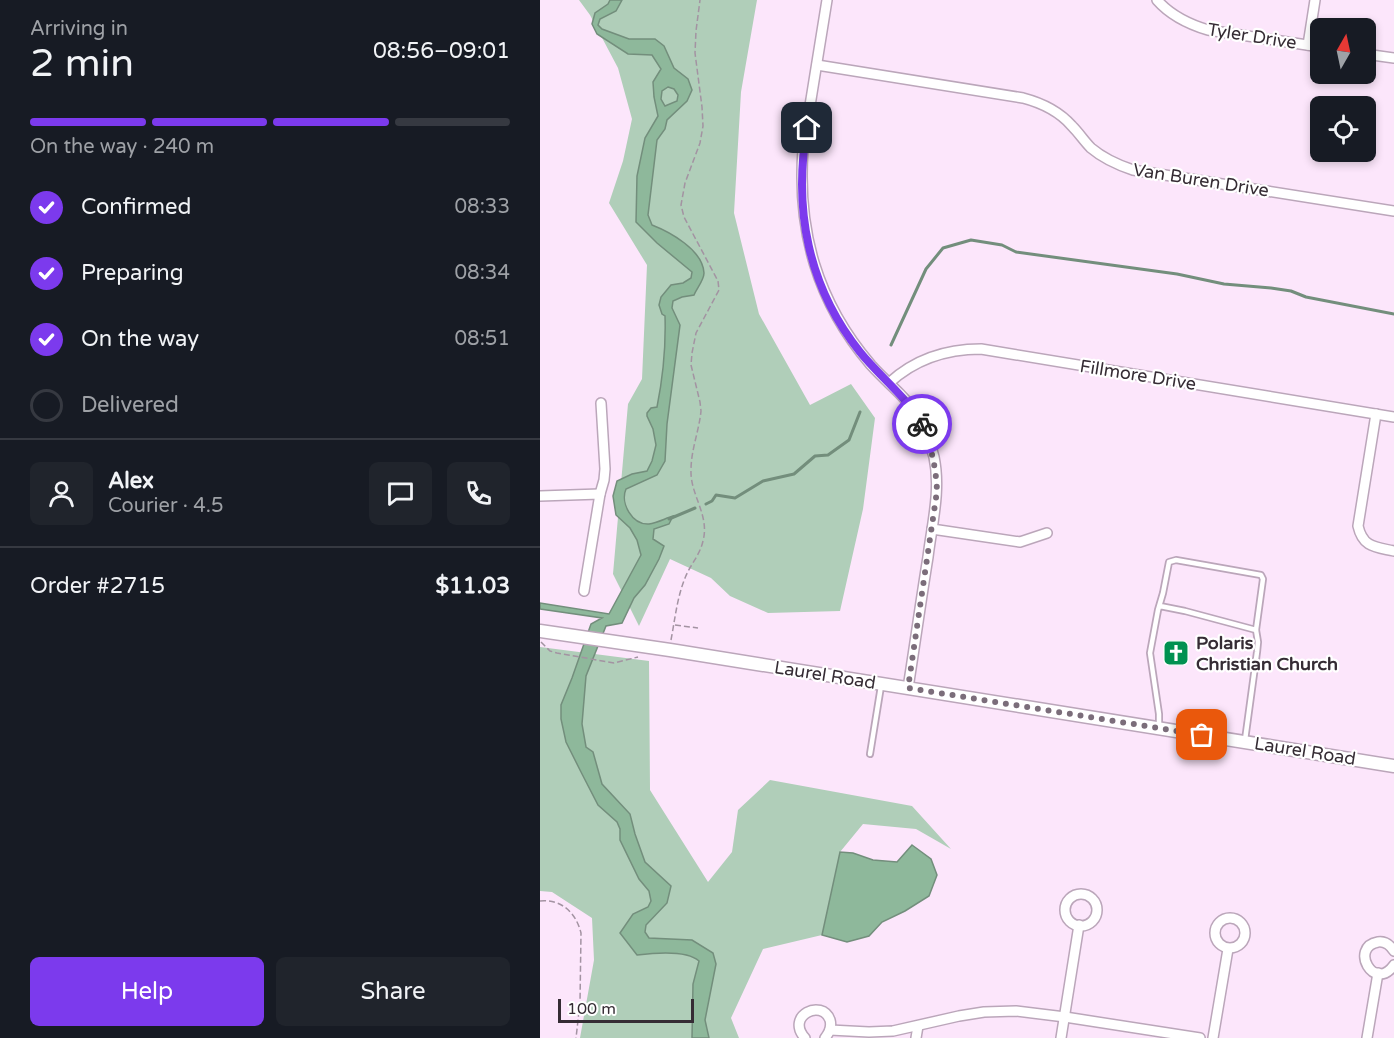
<!DOCTYPE html>
<meta charset="utf-8">
<style>
:root{--surface:#171b24;--page:#20242c;--text:#f1f3f6;--muted:#9ea1a6;--line:#363941;--accent:#7c3aed}
body{margin:0;font-family:"Varela Round",sans-serif;background:var(--page);color:var(--text);height:100vh;display:flex;flex-direction:column;font-size:22px;white-space:nowrap}
*{box-sizing:border-box;margin:0}
p{font-size:20px;color:var(--muted)}
.icon{flex:none;width:33px;height:33px;fill:none;stroke:currentColor;stroke-width:2;stroke-linecap:round;stroke-linejoin:round}
.map{position:relative;flex:1;overflow:hidden}
.details{display:flex;flex-direction:column;background:var(--surface);width:540px}
.details>*{flex:none}
.needle{width:39px;rotate:9deg}
.controls{position:absolute;left:770px;top:18px;display:grid;gap:12px}
.controls a{display:grid;place-items:center;width:66px;height:66px;border-radius:9px;background:var(--surface);box-shadow:0 3px 9px #0003;font-size:30px}
.scale{position:absolute;left:18px;bottom:15px;width:136px;box-sizing:border-box;padding-left:6px;border:3px solid #352c34;border-top:0;font-size:16px;line-height:21px;white-space:nowrap;color:#352c34;-webkit-text-stroke:4px #fff;paint-order:stroke}
.pin{position:absolute;display:grid;place-items:center;width:51px;height:51px;color:#fff;margin:-26px;border-radius:12px;box-shadow:0 3px 9px #0006}
.courier{position:absolute;display:grid;place-items:center;width:60px;height:60px;margin:-30px;border:4px solid #7c3aed;border-radius:50%;background:#fff;color:#222;box-shadow:0 2px 8px #0007}
.headline em{font-style:normal;font-weight:600}
.headline div{display:flex;flex-direction:column-reverse}
.headline{display:flex;align-items:center;justify-content:space-between;height:102px;padding:0 30px}
h1{font-size:39px;font-weight:600;line-height:45px}
.bar{display:grid;grid-template-columns:repeat(4,1fr);gap:9px 6px;align-content:center;height:72px;padding:0 30px}
.bar i{height:8px;border-radius:4px;background:var(--line)}
.bar .on{background:var(--accent)}
.bar p{grid-column:span 4}
.line{display:flex;align-items:center;gap:15px;padding:0 30px;border-top:2px solid var(--line)}
.line div{flex:1}
.round{display:grid;place-items:center;flex:none;width:63px;height:63px;border-radius:9px;background:var(--page)}
ol{padding:0 30px;list-style:none}
li{display:flex;align-items:center;gap:18px;height:66px}
li p{margin-inline-start:auto}
li .icon{padding:6px;border-radius:50%;background:var(--accent);color:#fff;stroke-width:4}
li:last-child{color:var(--muted)}
li i{width:33px;height:33px;border:3px solid var(--line);border-radius:50%}
.button{display:flex;gap:12px;margin-top:auto;padding:12px 30px}
.button a{flex:1;height:69px;border-radius:9px;background:var(--accent);color:#fff;font-size:24px;font-weight:600;line-height:69px;text-align:center}
.button a+a{background:var(--page);color:var(--text)}
main{display:flex;flex:1;min-height:0}
.map>svg:first-child{display:block}
.green{fill:#b0ceb9}
.water{fill:#8eb89b;stroke:#738e7c;stroke-width:1.5;fill-rule:evenodd}
.lines{fill:none;stroke-linecap:round;stroke-linejoin:round}
.stream{stroke:#738e7c;stroke-width:3}
.service-casing{stroke:#bba6ba;stroke-width:8}
.minor-casing{stroke:#bba6ba;stroke-width:12}
.tertiary-casing{stroke:#bba6ba;stroke-width:15}
.path{stroke:#a393a2;stroke-width:1.5;stroke-dasharray:6 3;stroke-linecap:butt}
.service{stroke:#fff;stroke-width:4.5}
.minor{stroke:#fff;stroke-width:9}
.tertiary{stroke:#fff;stroke-width:12}
.done{stroke:#7b6d7a;stroke-width:6;stroke-dasharray:0 10.8}
.route{stroke:#7c3aed;stroke-width:8}
.labels{text-anchor:middle;stroke-width:4.5;stroke-linejoin:round;paint-order:stroke}
.street-label{font-size:18px;fill:#352c34;stroke:#fff}
.poi-label{font-size:18px;font-weight:bold;fill:#352c34;stroke:#fff;text-anchor:start}
</style>
<main>
<section class="details">
<div class="headline"><div><h1>2 min</h1><p>Arriving in</p></div><em>08:56–09:01</em></div>
<div class="bar"><i class="on"></i><i class="on"></i><i class="on"></i><i></i><p>On the way · 240 m</p></div>
<ol>
<li><svg class="icon" aria-label="check" viewBox="0 0 24 24"><path d="M5 12l5 5 9-10"/></svg>Confirmed<p>08:33</p></li>
<li><svg class="icon" aria-label="check" viewBox="0 0 24 24"><path d="M5 12l5 5 9-10"/></svg>Preparing<p>08:34</p></li>
<li><svg class="icon" aria-label="check" viewBox="0 0 24 24"><path d="M5 12l5 5 9-10"/></svg>On the way<p>08:51</p></li>
<li><i></i>Delivered</li>
</ol>
<div class="line" style="height:108px"><a class="round"><svg class="icon" aria-label="person" viewBox="0 0 24 24"><circle cx="12" cy="8" r="4"/><path d="M4 21q1-7 8-7t8 7"/></svg></a><div><b>Alex</b><p>Courier · 4.5</p></div><a class="round"><svg class="icon" aria-label="chat" viewBox="0 0 24 24"><path d="M4 5h16v11H9l-5 4z"/></svg></a><a class="round"><svg class="icon" aria-label="phone" viewBox="0 0 24 24"><path d="M5 4h4l2 5-3 2q2 4 5 5l2-3 5 2v4C11 20 4 13 5 4z"/></svg></a></div>
<div class="line" style="height:78px"><div>Order #2715</div><b>$11.03</b></div>
<div class="button"><a>Help</a><a>Share</a></div>
</section>
<div class="map">
<svg width="854" height="1038" viewBox="0 0 854 1038">
<rect width="100%" height="100%" fill="#fce6fb"/>
<g class="green">
<polygon points="39,0 217,0 201,92 194,213 219,314 270,405 311,384 335,418 323,509 300,611 228,613 190,596 171,578 130,559 99,626 73,574 88,404 102,379 107,265 69,203 83,161 92,119 78,68 50,15"/>
<polygon points="0,647 109,661 110,790 168,882 192,852 198,810 230,780 372,806 411,849 376,829 323,824 300,852 282,935 223,949 191,1018 199,1038 40,1038 54,960 52,918 12,892 0,891"/>
</g>
<g class="water">
<path d="M 70,0 L 82,0 L 76,11 L 60,19 L 58,25 L 62,29 L 89,39 L 115,39 L 124,46 L 134,68 L 148,79 L 152,90 L 147,101 L 127,120 L 125,129 L 117,140 L 108,215 L 112,225 C 130,232 163,250 164,273 C 164,280 157,288 154,295 L 142,297 L 133,301 L 132,308 L 140,325 L 127,424 L 125,461 L 117,475 L 86,489 C 80,503 92,525 109,524 C 117,523 126,518 133,516 L 129,524 L 114,529 L 113,539 L 124,546 L 119,559 L 105,585 L 94,598 L 82,623 L 66,626 L 46,676 L 42,724 L 46,747 L 53,752 L 62,784 L 90,814 L 95,834 L 105,862 L 131,886 L 127,903 L 106,925 L 105,932 L 109,938 L 152,940 L 173,953 L 176,964 L 165,1020 L 169,1038 L 152,1038 L 153,984 L 159,961 C 147,950 113,953 97,955 L 80,933 L 93,914 L 108,907 L 111,901 L 109,891 L 99,879 L 80,840 L 80,829 L 77,822 L 58,805 L 41,772 L 26,742 L 21,719 L 21,705 L 32,678 L 51,624 L 62,618 L 0,609 L 0,603 L 69,614 L 101,555 L 97,540 L 90,528 L 76,515 L 73,496 L 77,481 L 92,474 L 107,471 L 112,461 L 116,445 L 113,429 L 107,416 L 107,413 L 111,408 L 117,407 C 123,377 126,347 125,316 L 122,314 L 119,305 L 121,297 L 131,285 L 143,283 L 151,278 L 152,272 L 117,243 L 96,222 L 97,176 L 105,138 L 118,116 L 114,97 L 113,82 L 121,69 L 112,55 L 88,54 L 57,34 L 52,24 L 55,13 L 68,4 ZM 128,87 L 134,89 L 138,95 L 137,101 L 125,106 L 121,99 L 122,91 Z"/>
<polygon points="372,845 391,859 397,875 389,896 365,911 342,922 329,936 307,942 282,935 300,852 313,853 333,860 357,862"/>
</g>
<g class="lines">
<g class="stream">
<polyline points="351,345 386,269 403,248 431,240 462,245 476,252 637,274 684,284 731,288 751,291 766,297 854,314"/>
<polyline points="166,504 172,501 176,495 195,498 223,481 254,474 275,456 288,455 309,440 320,412"/>
<polyline points="129,519 155,508"/>
</g>
<g class="service-casing">
<g id="service">
<polyline points="619,728 619,714 610,653 618,610 623,593 629,562 636,560 721,575 723,579 716,630 645,611 620,606"/>
<polyline points="705,740 717,652 718,642 716,630"/>
<polyline points="330,754 341,686"/>
</g>
</g>
<g class="minor-casing">
<g id="minor">
<path d="M 287,0 L 263,149 C 257,231 277,302 331,365 C 340,375 350,384 360,394 C 377,411 388,434 394,457 C 401,490 392,524 388,557 C 381,600 375,644 368,688"/>
<path d="M 617,0 C 631,16 648,24 668,30 L 780,47"/>
<polyline points="768,45 775,0"/>
<polyline points="825,54 854,58"/>
<path d="M 277,65 L 483,98 C 502,103 519,111 532,126 C 539,133 544,141 551,148 C 564,159 578,165 593,170 L 854,211"/>
<path d="M 349,383 C 375,359 406,349 441,349 L 854,417"/>
<path d="M 836,414 L 818,526 C 823,548 836,547 854,551"/>
<polyline points="60,494 64,480 65,469 61,403"/>
<polyline points="0,496 60,494 44,591"/>
<polyline points="392,529 480,542 507,533"/>
<circle cx="541" cy="910" r="16"/>
<circle cx="690" cy="933" r="15"/>
<path d="M 854,951 C 850,945 845,941 838,942 C 809,947 834,993 854,965"/>
<polyline points="290,1030 329,1032 353,1031 419,1016 444,1012 476,1011 525,1017 660,1038"/>
<path d="M 265,1038 C 245,1016 282,998 290,1020 C 292,1027 289,1033 285,1038"/>
<polyline points="376,1038 378,1026"/>
<polyline points="521,1038 539,925"/>
<polyline points="673,1038 688,949"/>
<polyline points="827,1038 838,973"/>
</g>
</g>
<g class="tertiary-casing">
<polyline id="tertiary" points="0,631 130,650 854,766"/>
</g>
<g class="path">
<polyline points="135,625 158,628"/>
<path d="M 131,640 C 135,619 137,598 145,578 C 150,565 160,555 163,541 C 170,515 150,495 151,470 C 151,450 159,431 161,411 L 160,402 L 151,365 L 152,353 L 156,333 L 179,290 L 178,281 L 144,217 L 141,205 L 145,183 L 160,143 L 163,126 L 162,107 L 155,53 L 156,31 L 160,0"/>
<polyline points="1,642 10,651 17,653 74,663 98,657"/>
<path d="M 0,901 C 22,899 36,913 41,933 L 40,1003 L 36,1038"/>
</g>
<use href="#service" class="service"/>
<use href="#minor" class="minor"/>
<use href="#tertiary" class="tertiary"/>
</g>
<g class="lines">
<path class="done" d="M 382,424 C 391,446 396,467 397,491 L 368,688 L 662,735"/>
<path class="route" d="M 267,128 C 253,209 268,287 320,352 C 340,377 366,396 382,424"/>
</g>
<defs>
<g id="church-square" transform="scale(1.35)"><rect x="-9" y="-9" width="18" height="18" rx="4" fill="#009151" stroke="#fff"/><path d="M-1.2-6h2.4v3.5h3.3v2.4h-3.3V6h-2.4V-.1h-3.3v-2.4h3.3Z" fill="#fff"/></g>
</defs>
<g fill-rule="evenodd">
<use href="#church-square" x="636" y="653"/>
</g>
<g class="labels">
<g class="street-label">
<text transform="translate(712 36) rotate(9)" y="6">Tyler Drive</text>
<text transform="translate(661 180) rotate(9)" y="6">Van Buren Drive</text>
<text transform="translate(598 375) rotate(9)" y="6">Fillmore Drive</text>
<text transform="translate(285 675) rotate(9)" y="6">Laurel Road</text>
<text transform="translate(765 751) rotate(9)" y="6">Laurel Road</text>
</g>
<g class="poi-label">
<text x="656" y="649">Polaris<tspan x="656" dy="21">Christian Church</tspan></text>
</g>
</g>
</svg>
<div class="controls">
<a><svg class="needle" viewBox="-14 -14 28 28"><path d="M0-13l5 13h-10z" fill="#e53935"/><path d="M0 13l5-13h-10z" fill="#9ea1a6"/></svg></a>
<a><svg class="icon" aria-label="locate" viewBox="0 0 24 24"><circle cx="12" cy="12" r="6"/><path d="M12 2v4M12 18v4M2 12h4M18 12h4"/></svg></a>
</div>
<div class="scale">100 m</div>
<div class="pin" style="left:662px;top:735px;background:#ea580c"><svg class="icon" aria-label="bag" viewBox="0 0 24 24"><path d="M5 8h14l-1 12H6zM9 8a3 3 0 0 1 6 0"/></svg></div>
<div class="pin" style="left:267px;top:128px;background:#1f2937"><svg class="icon" aria-label="home" viewBox="0 0 24 24"><path d="M3 11l9-7 9 7M6 9v11h12V9"/></svg></div>
<div class="courier" style="left:382px;top:424px"><svg class="icon" aria-label="bike" viewBox="0 0 24 24"><circle cx="6" cy="16" r="4"/><circle cx="18" cy="16" r="4"/><path d="M6 16l4-8h5l3 8M10 8l3 8H6M13 5h3"/></svg></div>
</div>
</main>
